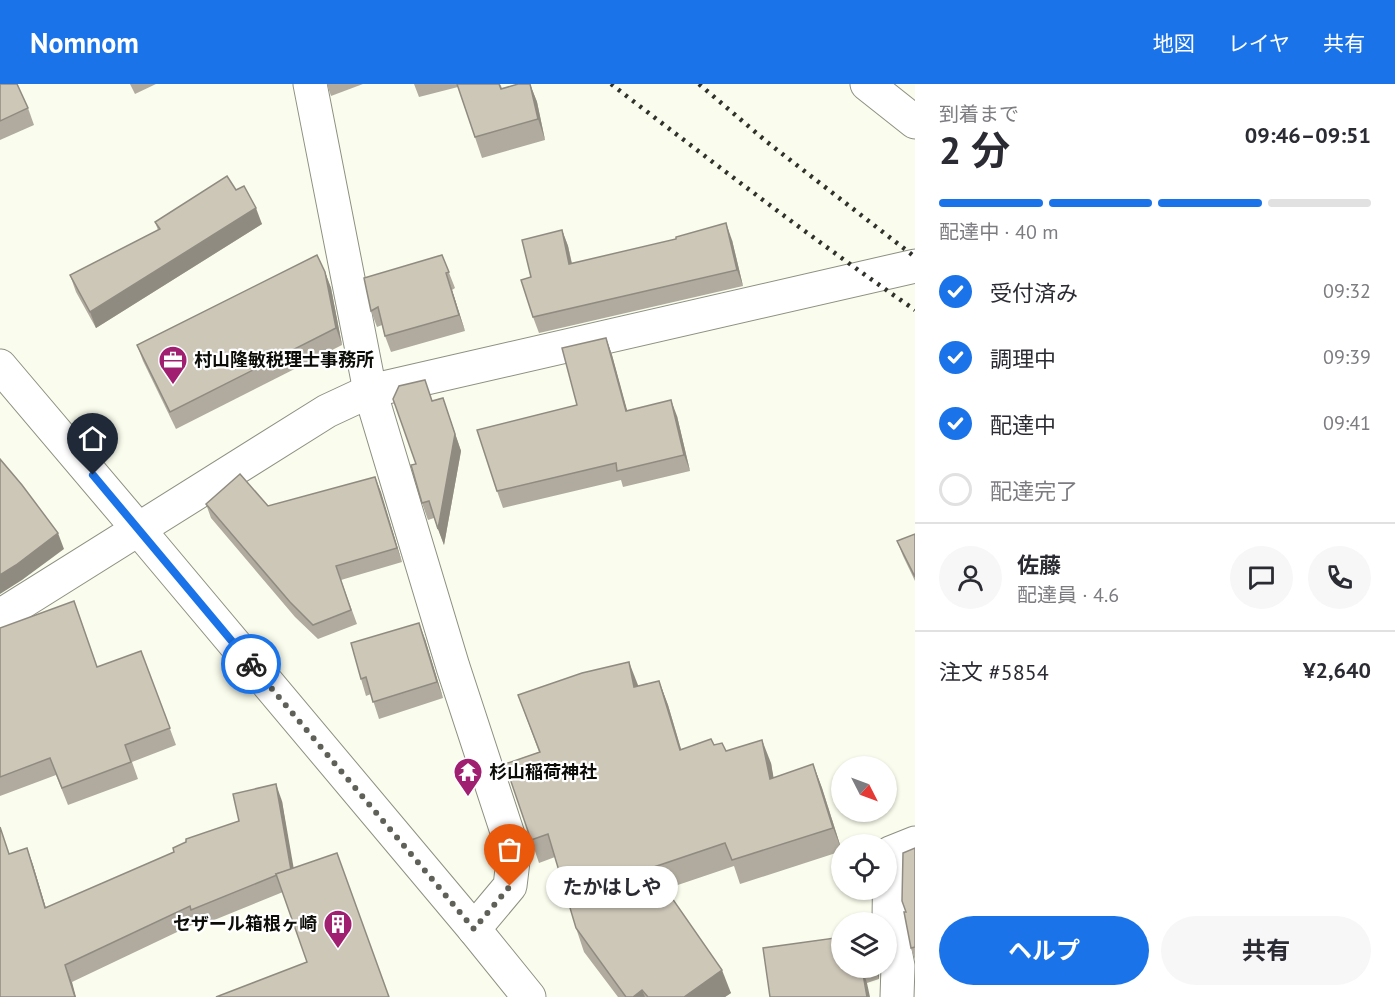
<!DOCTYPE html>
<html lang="ja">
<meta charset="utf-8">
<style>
:root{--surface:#fff;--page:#f7f7f7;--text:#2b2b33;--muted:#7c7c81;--line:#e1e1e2;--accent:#1a73e8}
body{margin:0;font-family:"PT Sans","Noto Sans JP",sans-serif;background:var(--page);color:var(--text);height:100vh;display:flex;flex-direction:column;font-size:22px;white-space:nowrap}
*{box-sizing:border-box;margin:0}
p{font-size:20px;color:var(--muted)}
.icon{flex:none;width:33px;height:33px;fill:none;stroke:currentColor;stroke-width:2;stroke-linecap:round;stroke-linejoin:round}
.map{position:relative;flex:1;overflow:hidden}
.drawer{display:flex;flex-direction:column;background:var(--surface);width:480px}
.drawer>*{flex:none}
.needle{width:39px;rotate:132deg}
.fabs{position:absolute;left:831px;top:672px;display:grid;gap:12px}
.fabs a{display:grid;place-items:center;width:66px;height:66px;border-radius:50%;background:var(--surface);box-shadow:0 2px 4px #0004;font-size:30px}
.pin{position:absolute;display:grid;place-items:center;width:51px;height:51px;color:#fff;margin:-62px -26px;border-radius:50% 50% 50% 0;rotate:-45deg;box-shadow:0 0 6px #0007}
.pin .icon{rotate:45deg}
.courier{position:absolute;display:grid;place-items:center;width:60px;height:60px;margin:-30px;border:4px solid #1a73e8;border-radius:50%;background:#fff;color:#222;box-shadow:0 2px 8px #0007}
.bubble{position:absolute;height:42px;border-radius:21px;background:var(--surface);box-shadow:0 2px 4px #0004;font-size:20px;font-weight:700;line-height:42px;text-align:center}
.overview em{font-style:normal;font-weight:700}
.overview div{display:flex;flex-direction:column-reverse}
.overview{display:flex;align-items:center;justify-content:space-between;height:102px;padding:0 24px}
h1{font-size:39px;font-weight:700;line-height:45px}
.bar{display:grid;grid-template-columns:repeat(4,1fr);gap:9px 6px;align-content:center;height:72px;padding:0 24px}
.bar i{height:8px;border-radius:4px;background:var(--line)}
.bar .current{background:var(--accent)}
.bar p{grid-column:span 4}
.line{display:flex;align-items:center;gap:15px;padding:0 24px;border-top:2px solid var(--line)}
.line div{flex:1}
.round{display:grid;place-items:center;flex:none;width:63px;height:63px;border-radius:32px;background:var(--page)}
ol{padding:0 24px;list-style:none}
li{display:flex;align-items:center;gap:18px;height:66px}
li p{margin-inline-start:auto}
li .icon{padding:6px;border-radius:50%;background:var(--accent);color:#fff;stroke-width:4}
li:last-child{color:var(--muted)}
li i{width:33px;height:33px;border:3px solid var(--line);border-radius:50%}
.cta{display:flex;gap:12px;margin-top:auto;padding:12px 24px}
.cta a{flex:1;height:69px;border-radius:36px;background:var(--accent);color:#fff;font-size:24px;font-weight:700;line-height:69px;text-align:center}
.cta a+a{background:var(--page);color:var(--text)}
header{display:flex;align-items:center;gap:36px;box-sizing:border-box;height:84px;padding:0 30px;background:var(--accent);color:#fff}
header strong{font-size:28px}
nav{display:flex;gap:33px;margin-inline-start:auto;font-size:21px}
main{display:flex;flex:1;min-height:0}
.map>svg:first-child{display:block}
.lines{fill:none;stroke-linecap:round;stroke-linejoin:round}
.minor-casing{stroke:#8d9081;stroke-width:35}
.major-casing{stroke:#8d9081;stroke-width:35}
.minor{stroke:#fff;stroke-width:33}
.major{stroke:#fff;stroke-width:33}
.rail{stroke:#2f312a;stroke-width:4.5;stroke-dasharray:3 6;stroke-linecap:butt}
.wall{fill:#b0ab9e}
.shaded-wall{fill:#908b81}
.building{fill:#cdc7b8;stroke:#908b81;stroke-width:1.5}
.done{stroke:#5f6158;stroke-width:6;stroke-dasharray:0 10.8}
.route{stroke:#1a73e8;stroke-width:8}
.labels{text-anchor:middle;stroke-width:4.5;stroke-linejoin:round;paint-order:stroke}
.poi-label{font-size:18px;font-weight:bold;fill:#0c0d08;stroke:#fff;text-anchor:start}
</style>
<header>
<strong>Nomnom</strong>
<nav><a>地図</a><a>レイヤ</a><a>共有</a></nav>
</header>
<main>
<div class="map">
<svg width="915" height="913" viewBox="0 0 915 913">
<rect width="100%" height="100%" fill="#fafded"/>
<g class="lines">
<g class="minor-casing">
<g id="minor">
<polyline points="310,0 370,307 453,583 514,769 510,802 474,845"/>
<polyline points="867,0 915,38"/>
<polyline points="0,532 327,327 370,307 915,182"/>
<polyline points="897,913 898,882 889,835 890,769 915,759"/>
</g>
</g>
<g class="major-casing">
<polyline id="major" points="0,282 139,446 474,845 529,913"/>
</g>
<use href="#minor" class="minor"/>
<use href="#major" class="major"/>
<g class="rail">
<path d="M 611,0 C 711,77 811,154 915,226"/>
<polyline points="699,0 767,58 915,173"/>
</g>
</g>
<g class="wall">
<polygon points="0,0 28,24 34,41 0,56"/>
<polygon points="130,0 156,0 135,10"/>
<polygon points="327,0 363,0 331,12"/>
<polygon points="414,0 500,0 502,4 530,0 537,18 545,56 482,74 458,3 419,13"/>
<polygon points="236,106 262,140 96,244 76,208 70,191 158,146 155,138"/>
<polygon points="562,146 568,162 572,179 732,156 743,202 539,249 533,233 531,193"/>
<polygon points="442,171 455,204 452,206 465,247 391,268 385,252 382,241 377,243 371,227"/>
<polygon points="325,188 331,204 342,261 176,345 143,277 137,261"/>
<polygon points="606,254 612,271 627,327 677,332 690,387 623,403 621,396 503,424 497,407 577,321"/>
<polygon points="443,314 461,367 444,461 434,434 428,436 422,419 416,380 432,317"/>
<polygon points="375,393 402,478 341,496 357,540 318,555 295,533 211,434 206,420 268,422"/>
<polygon points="915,450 915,497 903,472 897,457"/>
<polygon points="0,544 98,583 141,567 176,661 132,678 138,695 68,721 56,691 0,712"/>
<polygon points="425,555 443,614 379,635 371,610 366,612 361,595"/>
<polygon points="659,597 668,621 681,665 714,661 726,667 771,679 773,694 813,680 822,704 842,767 740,800 734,782 666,805 731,909 725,913 618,913 584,868 576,844 555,773 539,779 505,680 539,668 518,611 638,602"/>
<polygon points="282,717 307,878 283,808 197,843 196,839 72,898 9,770 27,764 33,781 46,824 174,768"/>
<polygon points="915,764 915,876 911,864 906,828"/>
<polygon points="842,884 879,884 879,895 867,899"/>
</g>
<g class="shaded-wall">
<polygon points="530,0 537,18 545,56 538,35"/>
<polygon points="256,124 262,140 96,244 90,228"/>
<polygon points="726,139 732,156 743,202 737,186"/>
<polygon points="562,146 568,162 575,196 569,180"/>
<polygon points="325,188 331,204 342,261 336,244"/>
<polygon points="446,189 452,206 465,247 459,231"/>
<polygon points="606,254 612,271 632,344 626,327"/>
<polygon points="443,314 461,367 444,461 438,445"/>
<polygon points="671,316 677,332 690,387 684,371"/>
<polygon points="375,393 381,408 402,478 397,464"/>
<polygon points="58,449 64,465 22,496 0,510 0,491"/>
<polygon points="419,539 425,555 443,614 437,598"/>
<polygon points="629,578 638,601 642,626 634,603"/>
<polygon points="659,597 668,621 688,689 680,666"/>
<polygon points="762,656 771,679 778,718 770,695"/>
<polygon points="813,680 822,704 842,767 833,744"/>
<polygon points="276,700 282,717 297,803 291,786"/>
<polygon points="27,764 33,781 51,841 45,824"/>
<polygon points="65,881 72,898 76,913 75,913"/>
<polygon points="862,884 867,899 870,913 867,913"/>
<polygon points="875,884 879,884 879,895"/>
<polygon points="722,886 731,909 725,913 684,913"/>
<polygon points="642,906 645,913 633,913"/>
</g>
<g class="building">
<polygon points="0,0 17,0 28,24 0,37"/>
<polygon points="457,0 499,0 501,5 518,0 530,0 538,35 475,53"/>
<polygon points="227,92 236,106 244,102 256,124 90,228 70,191 160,145 155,138"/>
<polygon points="726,139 737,186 533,233 521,196 531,193 522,156 562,146 569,180 676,155 676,153"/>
<polygon points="317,171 325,188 336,244 170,328 137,261"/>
<polygon points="442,171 449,188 446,189 459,231 385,252 378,223 371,227 364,194"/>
<polygon points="606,254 626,327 671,316 684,371 617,387 616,379 497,407 477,346 577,321 562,264"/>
<polygon points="425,296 432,317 443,314 455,350 438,445 429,417 422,419 411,381 416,380 393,315 399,302"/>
<polygon points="0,375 22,401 58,449 16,481 0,491"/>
<polygon points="240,390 268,422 375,393 397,464 336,482 351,526 313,541 290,518 206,420"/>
<polygon points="915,450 915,493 897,457"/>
<polygon points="74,517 97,583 141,567 170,644 125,661 131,678 62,704 50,674 0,693 0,544"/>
<polygon points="419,539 437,598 373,618 366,593 361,595 351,559"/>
<polygon points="629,578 634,603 659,597 680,666 711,655 714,661 722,659 726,667 762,656 770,695 813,680 833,744 732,776 725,759 651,784 722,886 684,913 648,913 642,906 633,913 626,913 576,844 548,750 531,756 505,680 540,668 518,611 582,589"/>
<polygon points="276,700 291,786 276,790 277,791 191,826 190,822 65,881 75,913 0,913 0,743 9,770 27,764 45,824 174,768 173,764 186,758 186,755 239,737 233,710"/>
<polygon points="915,764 915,863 911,864 904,828 906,828 902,817 903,769"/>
<polygon points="337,769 389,913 216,913 307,878 276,790"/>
<polygon points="842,853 842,884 862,884 867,913 770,913 763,864"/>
</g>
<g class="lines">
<polyline class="done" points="251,580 474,845 510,802"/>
<polyline class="route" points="93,391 251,580"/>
</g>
<defs>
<g id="office-pin" transform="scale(1.5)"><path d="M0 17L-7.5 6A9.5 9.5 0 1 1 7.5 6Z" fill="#a01f70" stroke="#fff"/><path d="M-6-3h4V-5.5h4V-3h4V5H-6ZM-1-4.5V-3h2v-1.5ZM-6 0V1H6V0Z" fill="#fff"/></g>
<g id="temple-pin" transform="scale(1.5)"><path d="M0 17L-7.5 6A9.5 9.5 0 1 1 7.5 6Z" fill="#a01f70" stroke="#fff"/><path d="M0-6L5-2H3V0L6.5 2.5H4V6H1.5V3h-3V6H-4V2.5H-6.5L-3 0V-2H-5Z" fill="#fff"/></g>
<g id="building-pin" transform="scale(1.5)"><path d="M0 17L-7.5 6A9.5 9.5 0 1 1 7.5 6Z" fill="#a01f70" stroke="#fff"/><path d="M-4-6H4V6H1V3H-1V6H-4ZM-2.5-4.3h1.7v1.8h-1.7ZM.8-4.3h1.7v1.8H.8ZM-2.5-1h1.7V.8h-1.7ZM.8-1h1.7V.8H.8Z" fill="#fff"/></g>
</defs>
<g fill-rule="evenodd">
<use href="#office-pin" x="173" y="276"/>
<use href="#temple-pin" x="468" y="688"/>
<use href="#building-pin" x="338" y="840"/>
</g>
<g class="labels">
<g class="poi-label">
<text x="194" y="282">村山隆敏税理士事務所</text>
<text x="489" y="694">杉山稲荷神社</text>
<text x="317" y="846" text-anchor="end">セザール箱根ヶ崎</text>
</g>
</g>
</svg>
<div class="fabs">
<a><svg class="needle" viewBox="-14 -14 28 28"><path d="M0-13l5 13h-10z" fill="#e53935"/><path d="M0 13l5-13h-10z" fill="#7c7c81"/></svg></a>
<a><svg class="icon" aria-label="locate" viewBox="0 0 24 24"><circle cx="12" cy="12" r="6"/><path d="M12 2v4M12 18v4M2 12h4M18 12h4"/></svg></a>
<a><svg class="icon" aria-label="layers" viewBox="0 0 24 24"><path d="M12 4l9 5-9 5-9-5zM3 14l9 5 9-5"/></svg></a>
</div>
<div class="pin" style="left:510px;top:802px;background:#ea580c"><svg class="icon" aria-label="bag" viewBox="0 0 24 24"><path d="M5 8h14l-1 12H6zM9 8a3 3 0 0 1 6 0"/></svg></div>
<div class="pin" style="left:93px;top:391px;background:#1f2937"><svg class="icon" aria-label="home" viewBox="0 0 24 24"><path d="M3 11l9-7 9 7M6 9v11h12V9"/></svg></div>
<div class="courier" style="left:251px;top:580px"><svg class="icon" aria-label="bike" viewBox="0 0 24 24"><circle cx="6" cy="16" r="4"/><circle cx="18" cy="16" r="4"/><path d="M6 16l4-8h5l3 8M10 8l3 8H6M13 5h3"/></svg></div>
<div class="bubble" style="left:546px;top:782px;width:132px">たかはしや</div>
</div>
<section class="drawer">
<div class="overview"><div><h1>2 分</h1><p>到着まで</p></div><em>09:46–09:51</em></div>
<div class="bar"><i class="current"></i><i class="current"></i><i class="current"></i><i></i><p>配達中 · 40 m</p></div>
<ol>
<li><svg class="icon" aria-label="check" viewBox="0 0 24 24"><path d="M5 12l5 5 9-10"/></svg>受付済み<p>09:32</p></li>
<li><svg class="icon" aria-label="check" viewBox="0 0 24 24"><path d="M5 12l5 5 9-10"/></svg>調理中<p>09:39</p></li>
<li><svg class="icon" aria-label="check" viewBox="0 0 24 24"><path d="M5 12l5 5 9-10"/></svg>配達中<p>09:41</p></li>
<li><i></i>配達完了</li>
</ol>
<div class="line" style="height:108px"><a class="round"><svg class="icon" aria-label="person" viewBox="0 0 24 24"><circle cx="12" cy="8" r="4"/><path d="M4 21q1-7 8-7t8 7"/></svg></a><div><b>佐藤</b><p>配達員 · 4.6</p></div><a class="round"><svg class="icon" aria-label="chat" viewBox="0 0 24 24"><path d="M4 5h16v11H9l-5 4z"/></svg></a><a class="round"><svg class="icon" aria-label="phone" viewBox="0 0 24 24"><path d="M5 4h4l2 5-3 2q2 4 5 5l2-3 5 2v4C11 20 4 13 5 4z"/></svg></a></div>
<div class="line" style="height:78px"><div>注文 #5854</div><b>¥2,640</b></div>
<div class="cta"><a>ヘルプ</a><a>共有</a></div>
</section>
</main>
